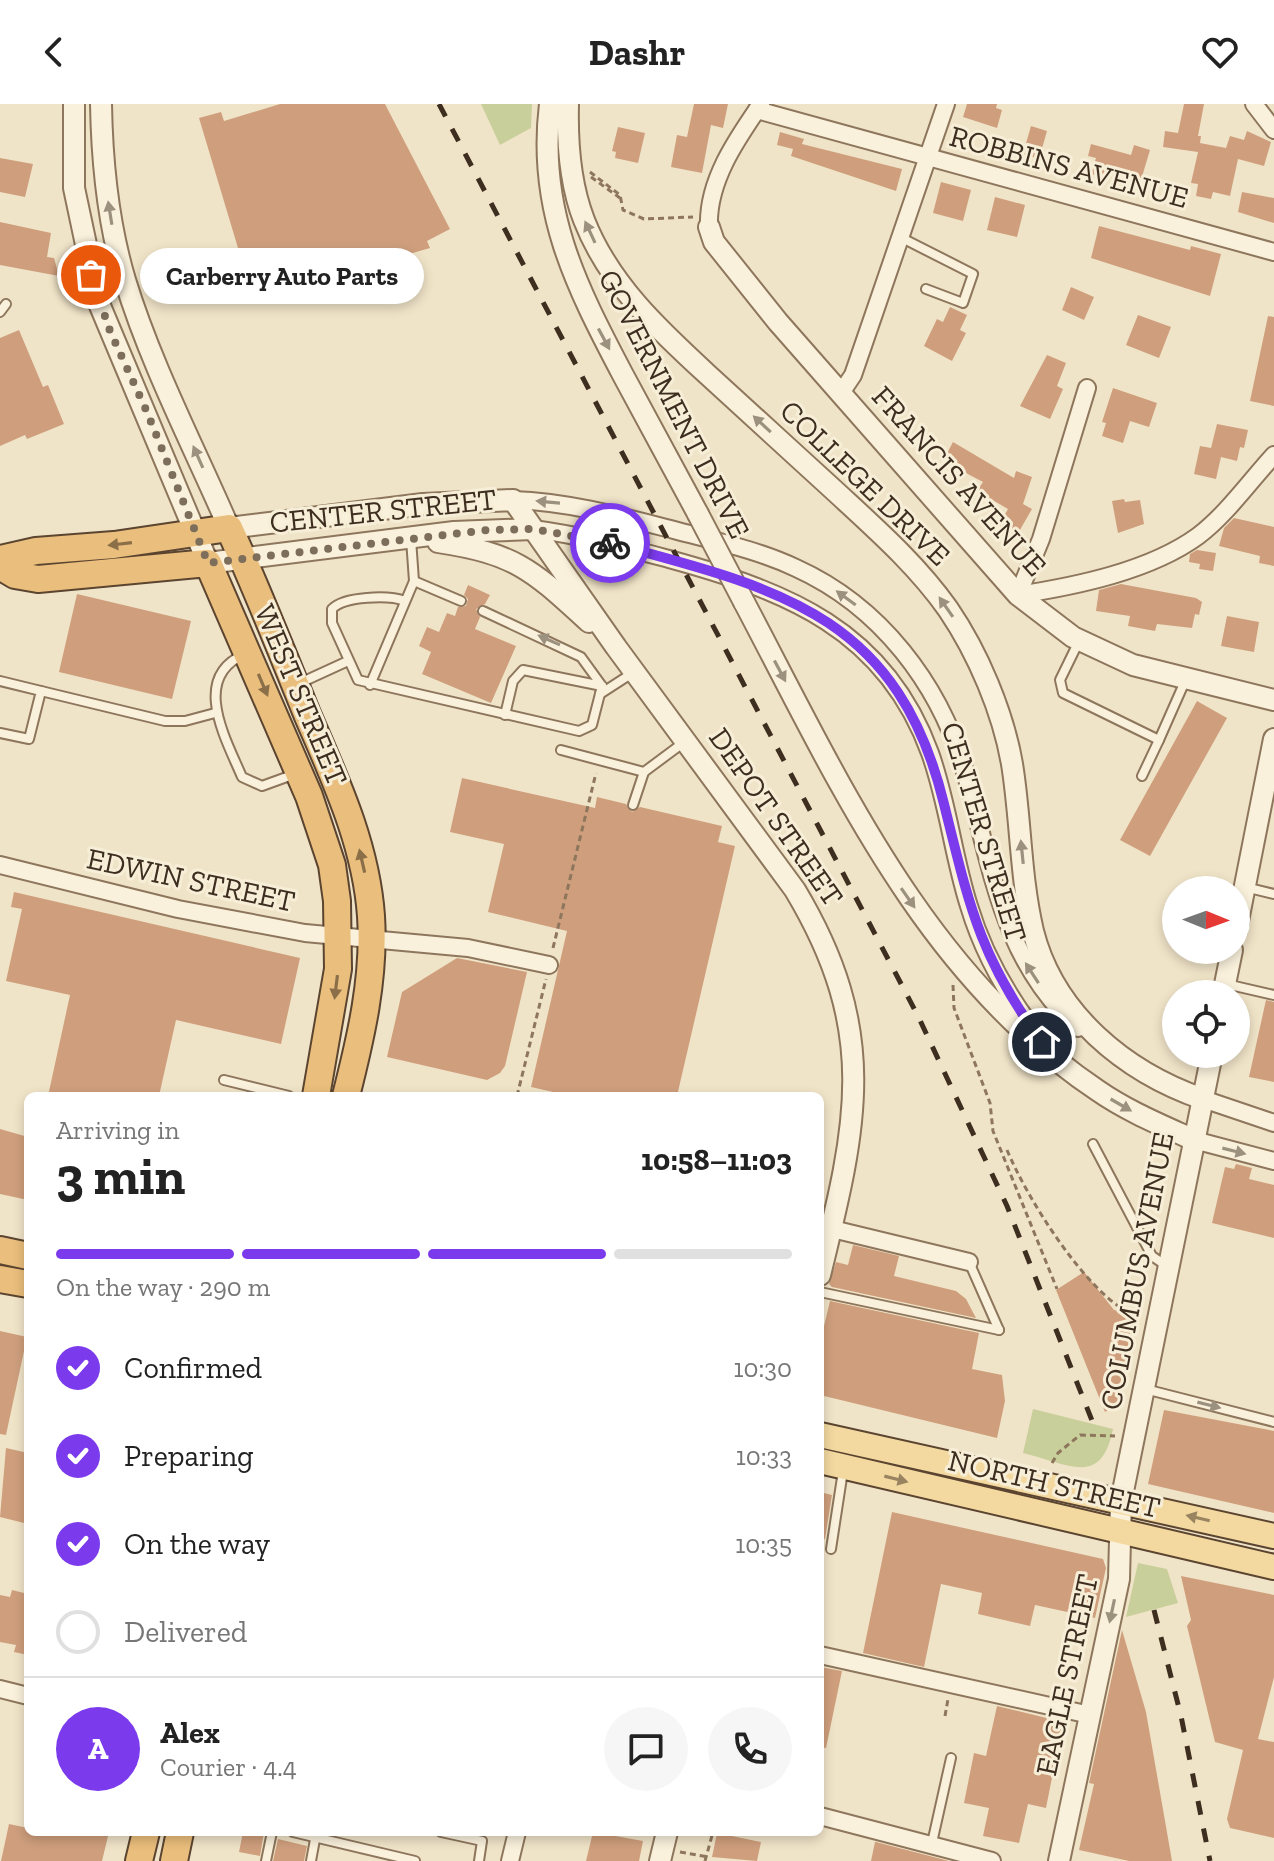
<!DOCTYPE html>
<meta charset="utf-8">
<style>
:root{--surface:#fff;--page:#f6f6f6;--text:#222;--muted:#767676;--line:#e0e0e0;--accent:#7c3aed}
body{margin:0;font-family:"Zilla Slab",serif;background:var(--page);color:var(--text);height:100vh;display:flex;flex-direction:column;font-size:30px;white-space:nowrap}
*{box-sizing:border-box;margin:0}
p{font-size:26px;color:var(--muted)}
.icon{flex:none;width:44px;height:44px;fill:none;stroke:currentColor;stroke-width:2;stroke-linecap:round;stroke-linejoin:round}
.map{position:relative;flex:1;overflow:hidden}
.details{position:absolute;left:24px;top:988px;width:800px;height:744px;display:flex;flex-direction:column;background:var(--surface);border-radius:12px;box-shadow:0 4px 12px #0003}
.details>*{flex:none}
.needle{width:52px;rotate:91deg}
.buttons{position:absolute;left:1162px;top:772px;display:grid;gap:16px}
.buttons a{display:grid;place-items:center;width:88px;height:88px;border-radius:50%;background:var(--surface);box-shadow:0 4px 12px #0003;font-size:40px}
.pin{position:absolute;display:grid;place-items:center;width:68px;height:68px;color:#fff;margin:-34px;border:4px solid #fff;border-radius:50%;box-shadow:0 2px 8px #0007}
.courier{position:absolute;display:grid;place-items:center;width:80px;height:80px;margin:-40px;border:6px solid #7c3aed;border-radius:50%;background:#fff;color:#222;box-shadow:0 2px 10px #0007}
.bubble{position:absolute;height:56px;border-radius:28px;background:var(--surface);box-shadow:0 4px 12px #0003;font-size:26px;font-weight:700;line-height:56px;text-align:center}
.overview em{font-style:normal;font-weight:700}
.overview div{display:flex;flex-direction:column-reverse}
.overview{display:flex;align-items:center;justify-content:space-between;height:136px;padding:0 32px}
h1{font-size:52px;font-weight:700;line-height:60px}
.bar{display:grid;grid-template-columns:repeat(4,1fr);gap:12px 8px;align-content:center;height:96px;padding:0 32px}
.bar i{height:10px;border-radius:6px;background:var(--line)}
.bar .current{background:var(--accent)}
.bar p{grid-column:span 4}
.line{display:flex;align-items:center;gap:20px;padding:0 32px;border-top:2px solid var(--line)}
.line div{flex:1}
.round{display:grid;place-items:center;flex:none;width:84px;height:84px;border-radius:42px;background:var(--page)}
ol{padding:0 32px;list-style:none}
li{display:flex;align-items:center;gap:24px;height:88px}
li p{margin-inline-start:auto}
li .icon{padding:8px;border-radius:50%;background:var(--accent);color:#fff;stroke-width:4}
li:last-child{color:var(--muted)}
li i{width:44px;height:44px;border:4px solid var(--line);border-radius:50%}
header{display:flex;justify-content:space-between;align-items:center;height:104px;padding:0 32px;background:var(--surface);font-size:36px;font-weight:700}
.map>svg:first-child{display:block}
.green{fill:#c9cf9b}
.building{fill:#cf9f7d}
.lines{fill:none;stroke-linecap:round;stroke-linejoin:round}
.service-casing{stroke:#8d765c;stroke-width:12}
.minor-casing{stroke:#8d765c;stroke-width:20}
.tertiary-casing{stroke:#8d765c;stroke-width:24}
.primary-casing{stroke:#5b4430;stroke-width:28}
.trunk-casing{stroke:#5b4430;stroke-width:30}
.path{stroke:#8d765c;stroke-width:3;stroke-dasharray:6 4;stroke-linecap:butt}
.service{stroke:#faf1dc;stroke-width:8}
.minor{stroke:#faf1dc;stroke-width:16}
.tertiary{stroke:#faf1dc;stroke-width:20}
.primary{stroke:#f3d9a0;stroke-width:24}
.trunk{stroke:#eabe7c;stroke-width:26}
.rail{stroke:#3d2e20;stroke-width:5;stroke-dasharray:14 14;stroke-linecap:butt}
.tertiary-bridge-casing{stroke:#8d765c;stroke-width:24;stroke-linecap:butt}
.tertiary-bridge{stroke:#faf1dc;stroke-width:20}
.oneway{fill:#9c907e}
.oneway2{fill:#8b6f49}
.oneway3{fill:#988460}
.done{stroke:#7c6e5b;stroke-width:8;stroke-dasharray:0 14.4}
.route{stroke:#7c3aed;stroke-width:10}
.labels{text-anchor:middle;stroke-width:6;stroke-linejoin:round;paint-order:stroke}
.street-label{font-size:30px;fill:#3d2e20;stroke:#f7eed8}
</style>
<header><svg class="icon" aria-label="back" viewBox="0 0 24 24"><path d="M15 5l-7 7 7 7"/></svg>Dashr<svg class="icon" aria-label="heart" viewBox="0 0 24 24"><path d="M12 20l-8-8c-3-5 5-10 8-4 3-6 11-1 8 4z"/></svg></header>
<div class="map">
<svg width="1274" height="1757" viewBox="0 0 1274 1757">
<rect width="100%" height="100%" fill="#f0e4c8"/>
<g class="green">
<polygon points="481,0 532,0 531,24 500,41"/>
<path d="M 1033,1305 L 1113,1325 C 1101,1384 1069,1360 1023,1349 Z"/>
<polygon points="1138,1459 1167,1465 1178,1499 1126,1513"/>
</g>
<g class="building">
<polygon points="280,0 385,0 450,125 427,137 430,144 278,188 247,174 199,14 221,8 224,17"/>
<polygon points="694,0 728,0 723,24 711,21 702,69 671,63 677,31 687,33"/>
<polygon points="967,0 997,0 996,4 1002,6 997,24 963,13"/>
<polygon points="1184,0 1204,0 1198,32 1201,32 1200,39 1226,44 1230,32 1244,36 1247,27 1271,38 1264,62 1238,55 1230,92 1213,88 1211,95 1196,92 1198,80 1191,79 1198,48 1163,43 1165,27 1178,29"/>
<polygon points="1031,22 1047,27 1039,55 1023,50"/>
<polygon points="618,23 645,29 638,59 615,54 616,48 612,47"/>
<polygon points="780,28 804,35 802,40 902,65 896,87 791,52 793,45 777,41"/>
<polygon points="1091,40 1131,51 1134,41 1150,46 1141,76 1108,66 1106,74 1091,70 1096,54 1088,52"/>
<polygon points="0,54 33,60 25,93 0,88"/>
<polygon points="941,78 971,86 963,117 933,109"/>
<polygon points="1242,88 1274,94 1274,119 1238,108"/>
<polygon points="995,93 1025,101 1017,133 987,126"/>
<polygon points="0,118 51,129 47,153 54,154 59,172 0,161"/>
<polygon points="1099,122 1190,146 1191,142 1221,150 1210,192 1091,154"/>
<polygon points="1071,183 1094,193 1084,216 1062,206"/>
<polygon points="950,203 967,211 960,226 966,229 952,257 924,242 937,215 943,218"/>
<polygon points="1138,211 1171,223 1159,254 1126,241"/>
<polygon points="1268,212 1274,213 1274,302 1250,297"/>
<polygon points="19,226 43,283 48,281 64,320 27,335 25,331 0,342 0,234"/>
<polygon points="1047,251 1066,259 1057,282 1063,285 1050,315 1020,302"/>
<polygon points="1113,284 1157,299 1149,323 1130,317 1123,339 1102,332 1106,319 1102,318"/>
<polygon points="1217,320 1248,326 1244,344 1240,343 1237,357 1221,353 1216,375 1194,370 1200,342 1211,344"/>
<polygon points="953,338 1014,374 1016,367 1032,373 1023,400 1032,405 1017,431 999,421 1008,405 977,387 983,378 943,357"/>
<polygon points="1124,395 1125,398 1140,396 1144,420 1118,429 1112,397"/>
<polygon points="1234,414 1274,423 1274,462 1259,459 1260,452 1219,442 1224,424"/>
<polygon points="1197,446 1216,449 1213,467 1199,465 1200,460 1189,458 1190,450"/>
<polygon points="1121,480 1196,494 1202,498 1199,511 1195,510 1192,524 1157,520 1155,527 1128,522 1130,512 1096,507 1099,486"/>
<polygon points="468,481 490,491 485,500 476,505 480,513 475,525 516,542 491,599 422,570 431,548 419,542 427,523 439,528 447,509 455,512 458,503 466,502 468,495 464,491"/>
<polygon points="77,490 191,517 172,595 59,568"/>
<polygon points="1227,512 1259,518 1254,548 1221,542"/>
<polygon points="1197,597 1227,614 1150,752 1120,736"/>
<polygon points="462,674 595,704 597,693 626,700 632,708 640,703 722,722 718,738 735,742 677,992 571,992 531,983 567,827 488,808 504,740 450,728"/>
<polygon points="14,788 300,854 281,940 176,916 159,992 48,992 70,891 6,877 22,805 11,803"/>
<polygon points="457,854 527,868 505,962 500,969 487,976 387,953 402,888"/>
<polygon points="1266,896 1274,898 1274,978 1249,973"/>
<polygon points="0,1025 28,1033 28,1096 0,1090"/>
<polygon points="1236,1060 1252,1064 1249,1075 1274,1081 1274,1134 1212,1119 1225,1063 1234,1065"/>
<polygon points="853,1141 899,1152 894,1172 956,1187 966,1195 976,1214 832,1183 829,1180 836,1158 848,1161"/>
<polygon points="1084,1168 1114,1206 1136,1211 1118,1299 1105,1308 1056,1186"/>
<polygon points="830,1197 979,1229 972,1265 1002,1271 1005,1297 997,1334 820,1291 820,1239"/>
<polygon points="0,1227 27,1233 6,1331 0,1330"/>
<polygon points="1164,1306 1274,1327 1274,1409 1148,1380"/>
<polygon points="6,1344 28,1349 28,1420 0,1413"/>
<polygon points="820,1388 832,1391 825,1435 820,1435"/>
<polygon points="892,1408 1103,1455 1106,1464 1095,1514 1035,1501 1030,1522 978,1510 982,1489 941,1480 924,1563 863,1549"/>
<polygon points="1181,1472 1274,1491 1274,1573 1258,1635 1274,1638 1274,1734 1230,1724 1227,1715 1243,1646 1215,1638 1187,1522 1191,1516"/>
<polygon points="12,1486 28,1490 28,1551 14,1548 16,1541 0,1538 0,1491 10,1493"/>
<polygon points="1122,1526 1146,1608 1172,1757 1129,1757 1079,1746 1094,1680 1089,1679"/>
<polygon points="820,1563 842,1567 826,1644 820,1643"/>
<polygon points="997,1602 1063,1618 1046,1704 1028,1700 1019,1739 983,1732 989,1704 964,1699 974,1649 986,1652"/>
<polygon points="9,1720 28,1724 28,1728 109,1728 102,1757 1,1757"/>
<polygon points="243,1728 264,1728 260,1752 239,1748"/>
<polygon points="593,1728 643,1737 639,1757 586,1757"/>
<polygon points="717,1729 761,1738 757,1757 712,1753"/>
<polygon points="278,1735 307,1742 304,1757 273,1757"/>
<polygon points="875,1738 876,1738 949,1757 871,1757"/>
</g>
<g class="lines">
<g class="service-casing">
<g id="service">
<polyline points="902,134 973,170 963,199 926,185"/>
<polyline points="0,208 6,200"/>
<polyline points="414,477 461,497"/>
<path d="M 405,497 C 389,491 344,492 332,505 L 332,519 L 358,576 L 579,627 L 592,621 L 602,582 L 581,553 L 483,507"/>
<polyline points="1079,537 1060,576 1063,589 1159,636 1186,575"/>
<path d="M 245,550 C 190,573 226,635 242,673 L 262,682 L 295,670"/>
<polyline points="0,577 41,587 29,635 0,629"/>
<polyline points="300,579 348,557"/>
<polyline points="370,581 414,477 411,435"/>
<polyline points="41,587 165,617 185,617 215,609"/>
<polyline points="600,590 634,568"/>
<polyline points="505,611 513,577 523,566 602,582"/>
<polyline points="561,646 644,668 683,639"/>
<polyline points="1142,672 1159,636"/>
<polyline points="633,701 644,668"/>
<polyline points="1245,783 1274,790"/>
<polyline points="1226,880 1274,891"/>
<polyline points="224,976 289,992"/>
<polyline points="1093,1040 1152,1152 1168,1163"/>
<polyline points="969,1158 999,1226"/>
<polyline points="820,1188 999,1226"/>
<polyline points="1145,1285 1274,1318"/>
<polyline points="831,1445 843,1367"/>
<polyline points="293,1728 415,1757"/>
<polyline points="441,1728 482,1737 479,1757"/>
<polyline points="932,1739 951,1654"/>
<polyline points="266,1757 272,1728"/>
<polyline points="311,1757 316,1730"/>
</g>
</g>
<g class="minor-casing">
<g id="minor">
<polyline points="1254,0 1274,26"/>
<polyline points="757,6 1274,148"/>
<path d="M 709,123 C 707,78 736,36 761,0"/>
<polyline points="841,289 853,271 946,0"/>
<path d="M 513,396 C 569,398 620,412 674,426 C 715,437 758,446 796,464 C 880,502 940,580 965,668 C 992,762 1001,855 1078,924"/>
<path d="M 533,425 C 580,431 624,443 669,455 C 786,487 885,525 930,649 C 948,699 953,752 969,802 C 983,849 1007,891 1037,930"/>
<path d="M 1018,491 C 1076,482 1150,467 1198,432 C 1226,411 1250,377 1274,351"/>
<polyline points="1018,491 1041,435 1087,284"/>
<polyline points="0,761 178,805 305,829 468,844 549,861"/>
<polyline points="1203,995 1274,1019"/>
<polyline points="1194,1036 1274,1057"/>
<polyline points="820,1122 969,1158"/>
<polyline points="820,1551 1090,1611"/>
<polyline points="0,1585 28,1592"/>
<polyline points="820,1712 992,1757"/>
<polyline points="510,1757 517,1728"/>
</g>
</g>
<g class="tertiary-casing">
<g id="tertiary">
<polyline points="74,0 74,84 98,197 208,459 454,428 533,425"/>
<path d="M 101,0 C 102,59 108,119 125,176 C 151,261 194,343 229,424 L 423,400 L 513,396 L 616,543 L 795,786 C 880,928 857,1020 820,1171"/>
<path d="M 550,0 C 537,105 575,180 623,271 C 648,317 673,364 698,410"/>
<path d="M 568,0 C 567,39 570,80 584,116 C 609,180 659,226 708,271 C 751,310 793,349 836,388 C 876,425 917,461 948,505 C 978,549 1003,608 1012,660 C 1021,715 1020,772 1033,827 C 1054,910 1125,968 1203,995"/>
<polyline points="709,123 714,138 778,218 1018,491 1073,533 1133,561 1274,596"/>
<path d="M 438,438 C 517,450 532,466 589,518"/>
<path d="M 744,498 C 838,676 924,870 1097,986 C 1127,1007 1161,1021 1194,1036"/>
<polyline points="1236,827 1274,635"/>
<polyline points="1223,890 1232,846"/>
<polyline points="660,1757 667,1728"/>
<polyline points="1059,1757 1119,1475 1121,1397 1212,950"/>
</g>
</g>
<g class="primary-casing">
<g id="primary">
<polyline points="820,1331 1274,1432"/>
<polyline points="820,1357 1274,1463"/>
</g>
</g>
<g class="trunk-casing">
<g id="trunk">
<path d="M 0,455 L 36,447 L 114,441 L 229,424 C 257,485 282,548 307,610 C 335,675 366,740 371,812 C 375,873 361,933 346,992"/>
<polyline points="0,462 15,471 38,475 208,459 309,692 332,761 337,797 338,865 316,992"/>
<polyline points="0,1146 28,1152"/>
<polyline points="0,1175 28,1180"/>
<polyline points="139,1757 146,1728"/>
<polyline points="174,1757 180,1728"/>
</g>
</g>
<g class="path">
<polyline points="590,68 620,91 623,106 644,115 693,113"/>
<polyline points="591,73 620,94"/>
<polyline points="553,844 596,669"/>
<polyline points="953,881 954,904 990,999 993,1027 1057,1185"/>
<polyline points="517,992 546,875"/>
<path d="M 1007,1046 C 1027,1094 1083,1184 1129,1209"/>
<polyline points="1052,1359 1058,1349 1080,1331 1115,1332"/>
<polyline points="945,1612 948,1595"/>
<polyline points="680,1748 708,1753"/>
<polyline points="705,1757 713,1728"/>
</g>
<use href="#service" class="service"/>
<use href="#minor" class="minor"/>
<use href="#tertiary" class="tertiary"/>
<use href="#primary" class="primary"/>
<use href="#trunk" class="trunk"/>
<g class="rail">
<polyline points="439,0 918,912 1007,1102 1093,1319"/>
<polyline points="1154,1506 1181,1612 1210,1757"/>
</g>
<g class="tertiary-bridge-casing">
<polyline id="tertiary-bridge" points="698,410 744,498"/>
</g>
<use href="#tertiary-bridge" class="tertiary-bridge"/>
</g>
<defs><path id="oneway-solid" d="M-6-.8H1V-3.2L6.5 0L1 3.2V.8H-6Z" transform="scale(2)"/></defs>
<g class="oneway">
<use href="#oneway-solid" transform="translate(110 109) rotate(-99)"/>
<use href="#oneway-solid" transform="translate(590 128) rotate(-115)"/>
<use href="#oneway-solid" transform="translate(604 235) rotate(62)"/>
<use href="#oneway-solid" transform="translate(762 320) rotate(-137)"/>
<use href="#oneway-solid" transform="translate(198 353) rotate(-114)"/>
<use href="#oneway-solid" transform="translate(548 398) rotate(-175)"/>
<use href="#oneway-solid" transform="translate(846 494) rotate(-144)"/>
<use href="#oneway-solid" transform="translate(946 503) rotate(-125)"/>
<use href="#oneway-solid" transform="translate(549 536) rotate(-156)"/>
<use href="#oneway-solid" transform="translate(780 567) rotate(62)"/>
<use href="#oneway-solid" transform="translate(1022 748) rotate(-96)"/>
<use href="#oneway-solid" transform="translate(908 794) rotate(55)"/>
<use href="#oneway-solid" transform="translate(1032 869) rotate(-123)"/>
<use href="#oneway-solid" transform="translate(1121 1001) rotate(30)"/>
<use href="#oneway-solid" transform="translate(1234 1047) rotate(14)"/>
<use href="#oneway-solid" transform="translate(1209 1301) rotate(14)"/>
<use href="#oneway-solid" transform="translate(1112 1507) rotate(102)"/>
</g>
<g class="oneway2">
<use href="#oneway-solid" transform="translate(120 440) rotate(173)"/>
<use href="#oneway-solid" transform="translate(263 581) rotate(67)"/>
<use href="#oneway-solid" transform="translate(362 757) rotate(-103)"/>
<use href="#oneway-solid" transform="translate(336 883) rotate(97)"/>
</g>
<g class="oneway3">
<use href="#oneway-solid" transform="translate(896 1375) rotate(14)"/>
<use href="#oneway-solid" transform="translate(1198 1414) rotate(-167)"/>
</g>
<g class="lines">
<polyline class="done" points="91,171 110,227 147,308 208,459 487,426 533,425 610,439"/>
<path class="route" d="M 610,439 C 777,484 898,510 944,700 C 969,800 979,853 1042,938"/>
</g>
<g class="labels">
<g class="street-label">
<text transform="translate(1069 63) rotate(15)" y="10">ROBBINS AVENUE</text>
<text transform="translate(674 300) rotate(63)" y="10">GOVERNMENT DRIVE</text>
<text transform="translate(959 377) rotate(48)" y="10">FRANCIS AVENUE</text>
<text transform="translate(865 379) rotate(44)" y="10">COLLEGE DRIVE</text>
<text transform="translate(383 407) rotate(-6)" y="10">CENTER STREET</text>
<text transform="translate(301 591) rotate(67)" y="10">WEST STREET</text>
<text transform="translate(776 713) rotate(55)" y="10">DEPOT STREET</text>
<text transform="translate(984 728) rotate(73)" y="10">CENTER STREET</text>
<text transform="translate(191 776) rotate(12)" y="10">EDWIN STREET</text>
<text transform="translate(1137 1167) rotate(-79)" y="10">COLUMBUS AVENUE</text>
<text transform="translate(1054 1380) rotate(13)" y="10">NORTH STREET</text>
<text transform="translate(1067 1571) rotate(-78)" y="10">EAGLE STREET</text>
</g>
</g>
</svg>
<div class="buttons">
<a><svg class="needle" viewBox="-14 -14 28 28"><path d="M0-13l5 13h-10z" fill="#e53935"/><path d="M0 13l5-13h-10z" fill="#767676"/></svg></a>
<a><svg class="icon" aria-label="locate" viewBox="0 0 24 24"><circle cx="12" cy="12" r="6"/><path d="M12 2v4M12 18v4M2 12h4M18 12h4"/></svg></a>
</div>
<div class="pin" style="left:91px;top:171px;background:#ea580c"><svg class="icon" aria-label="bag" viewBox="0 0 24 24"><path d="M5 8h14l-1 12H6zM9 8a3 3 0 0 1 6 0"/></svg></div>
<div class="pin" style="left:1042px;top:938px;background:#1f2937"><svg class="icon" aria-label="home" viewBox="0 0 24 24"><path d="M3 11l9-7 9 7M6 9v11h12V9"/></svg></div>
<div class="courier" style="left:610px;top:439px"><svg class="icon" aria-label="bike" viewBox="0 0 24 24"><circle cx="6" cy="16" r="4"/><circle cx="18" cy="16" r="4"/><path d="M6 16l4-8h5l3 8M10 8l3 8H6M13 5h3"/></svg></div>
<div class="bubble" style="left:140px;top:144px;width:284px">Carberry Auto Parts</div>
<section class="details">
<div class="overview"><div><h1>3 min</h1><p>Arriving in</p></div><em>10:58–11:03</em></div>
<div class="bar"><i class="current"></i><i class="current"></i><i class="current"></i><i></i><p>On the way · 290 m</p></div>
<ol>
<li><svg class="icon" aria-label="check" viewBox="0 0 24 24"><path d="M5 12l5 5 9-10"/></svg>Confirmed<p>10:30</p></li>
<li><svg class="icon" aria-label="check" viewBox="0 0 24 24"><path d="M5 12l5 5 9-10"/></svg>Preparing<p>10:33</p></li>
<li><svg class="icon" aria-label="check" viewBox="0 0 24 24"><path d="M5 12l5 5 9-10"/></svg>On the way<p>10:35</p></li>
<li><i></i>Delivered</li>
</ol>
<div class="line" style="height:144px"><b class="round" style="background:var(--accent);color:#fff">A</b><div><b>Alex</b><p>Courier · 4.4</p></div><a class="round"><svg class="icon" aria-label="chat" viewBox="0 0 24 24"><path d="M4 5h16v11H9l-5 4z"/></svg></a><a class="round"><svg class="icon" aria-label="phone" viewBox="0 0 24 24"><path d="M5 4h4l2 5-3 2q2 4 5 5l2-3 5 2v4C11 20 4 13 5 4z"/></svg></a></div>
</section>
</div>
